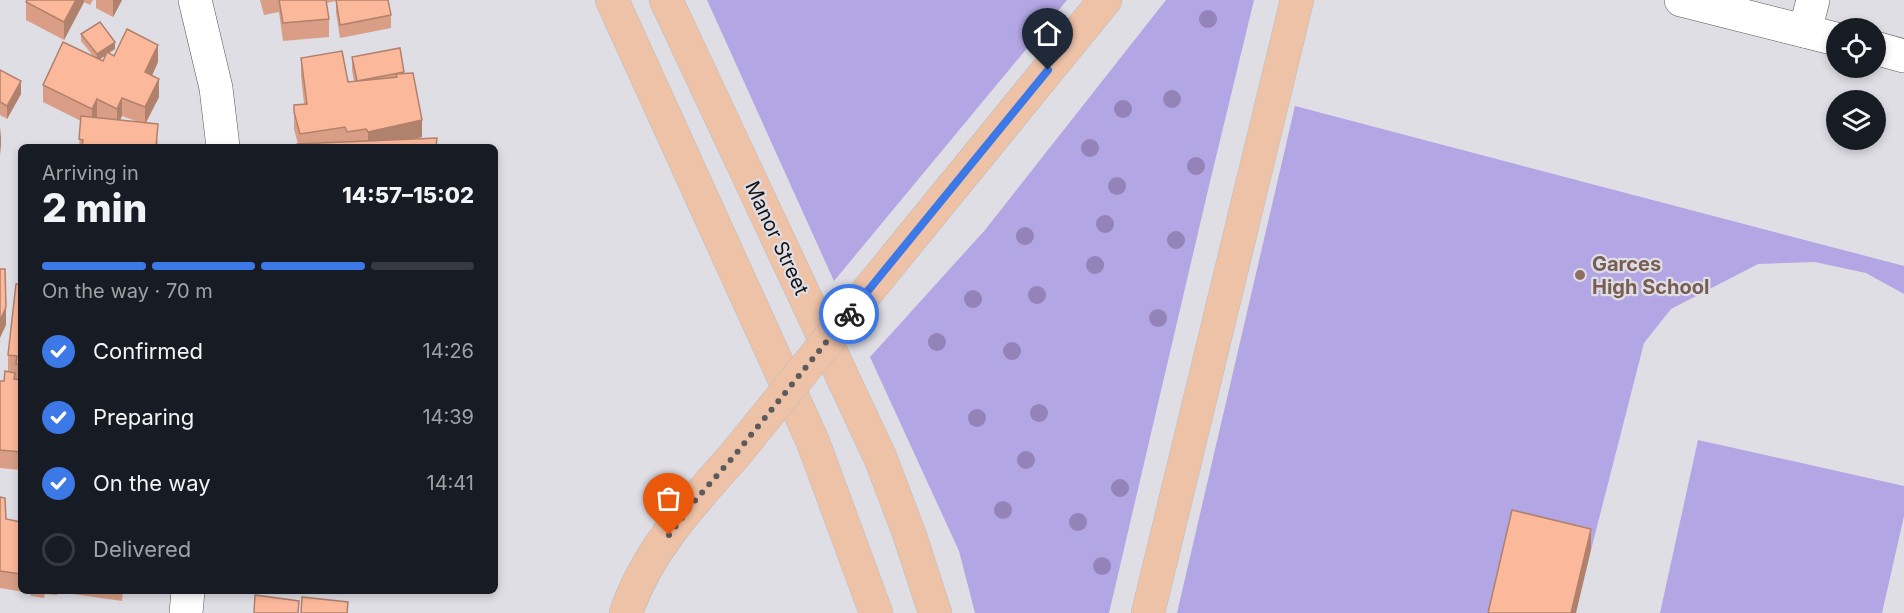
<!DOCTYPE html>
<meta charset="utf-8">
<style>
:root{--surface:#171b24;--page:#242831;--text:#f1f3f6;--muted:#9ea1a6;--line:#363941;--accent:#3d78e7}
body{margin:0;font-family:Inter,sans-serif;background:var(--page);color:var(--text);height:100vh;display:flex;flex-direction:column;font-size:22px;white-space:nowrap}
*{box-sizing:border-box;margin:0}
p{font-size:20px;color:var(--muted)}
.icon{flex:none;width:33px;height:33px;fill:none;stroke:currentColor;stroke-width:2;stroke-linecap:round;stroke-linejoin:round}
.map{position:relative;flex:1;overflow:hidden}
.drawer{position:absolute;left:18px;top:144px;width:480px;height:450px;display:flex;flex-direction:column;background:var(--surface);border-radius:9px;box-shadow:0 3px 9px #0003}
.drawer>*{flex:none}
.fabs{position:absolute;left:1826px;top:18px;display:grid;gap:12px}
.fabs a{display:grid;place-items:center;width:60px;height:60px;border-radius:50%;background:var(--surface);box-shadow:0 3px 9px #0003;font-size:30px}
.pin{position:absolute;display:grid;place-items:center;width:51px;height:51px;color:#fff;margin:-62px -26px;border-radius:50% 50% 50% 0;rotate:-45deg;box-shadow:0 0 6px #0007}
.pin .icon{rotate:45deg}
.courier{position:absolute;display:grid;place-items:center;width:60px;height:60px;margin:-30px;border:4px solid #3d78e7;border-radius:50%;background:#fff;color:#222;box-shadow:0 2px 8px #0007}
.summary em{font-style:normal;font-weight:800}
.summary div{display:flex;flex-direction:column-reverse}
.summary{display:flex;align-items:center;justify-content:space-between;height:102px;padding:0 24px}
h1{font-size:39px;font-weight:800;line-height:45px}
.bar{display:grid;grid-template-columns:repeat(4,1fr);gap:9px 6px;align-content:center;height:72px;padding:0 24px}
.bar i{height:8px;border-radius:4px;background:var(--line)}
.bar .current{background:var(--accent)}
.bar p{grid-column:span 4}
ol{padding:0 24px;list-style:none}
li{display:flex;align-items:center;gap:18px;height:66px}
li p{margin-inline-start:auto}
li .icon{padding:6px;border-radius:50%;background:var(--accent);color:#fff;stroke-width:4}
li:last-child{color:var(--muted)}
li i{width:33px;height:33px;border:3px solid var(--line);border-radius:50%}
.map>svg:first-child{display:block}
.green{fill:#b3a6e5}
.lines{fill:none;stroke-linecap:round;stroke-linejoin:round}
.street-casing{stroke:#56555c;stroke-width:34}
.primary-casing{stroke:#bdbdbe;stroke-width:34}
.street{stroke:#fff;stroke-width:33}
.primary{stroke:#edc2a7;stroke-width:33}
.primary-bridge-casing{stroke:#bdbdbe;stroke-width:34;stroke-linecap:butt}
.primary-bridge{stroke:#edc2a7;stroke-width:33}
.tree{fill:#9383b8}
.wall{fill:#d99e85;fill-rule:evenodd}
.shaded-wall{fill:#b0816c}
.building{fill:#fcb89b;stroke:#b0816c;stroke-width:1.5}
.done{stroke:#5b5b5e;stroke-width:6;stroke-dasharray:0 10.8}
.route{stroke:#3d78e7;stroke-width:8}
.education-dot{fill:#8d6e63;stroke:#dfdee5;stroke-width:2}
.labels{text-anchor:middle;stroke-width:4.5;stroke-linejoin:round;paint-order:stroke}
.street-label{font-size:20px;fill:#141416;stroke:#dfdee5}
.education-label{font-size:20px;font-weight:bold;fill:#785e54;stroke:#dfdee5;text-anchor:start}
</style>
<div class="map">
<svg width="1904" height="613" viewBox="0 0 1904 613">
<rect width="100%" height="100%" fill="#dfdee5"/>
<g class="green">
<polygon points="707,0 1067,0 834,281"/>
<polygon points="1166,0 1254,0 1208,190 1109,613 975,613 959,551 870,357 985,230"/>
<polygon points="1295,106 1904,266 1904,294 1866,273 1815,262 1758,264 1671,309 1644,343 1591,550 1493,613 1177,613"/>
<polygon points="1698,440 1904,486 1904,516 1882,613 1660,613"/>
</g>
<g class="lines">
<g class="street-casing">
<g id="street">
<polyline points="195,0 216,88 223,147"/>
<polyline points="1681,0 1836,39"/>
<polyline points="1805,31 1813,0"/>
<polyline points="1875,48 1904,56"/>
<polyline points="186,613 188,591"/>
</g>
</g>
<g class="primary-casing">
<g id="primary">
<polyline points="612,0 813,442 876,613"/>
<polyline points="666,0 880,457 910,536 935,613"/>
<polyline points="876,281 1105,0"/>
<path d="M 626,613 C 646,552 692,503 734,456"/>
<polyline points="1148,613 1297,0"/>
</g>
</g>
<use href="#street" class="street"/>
<use href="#primary" class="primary"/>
<g class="primary-bridge-casing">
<polyline id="primary-bridge" points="734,456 876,281"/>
</g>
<use href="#primary-bridge" class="primary-bridge"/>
</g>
<g class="tree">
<circle cx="1208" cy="19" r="9"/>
<circle cx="1172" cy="99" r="9"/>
<circle cx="1123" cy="109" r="9"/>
<circle cx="1090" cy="148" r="9"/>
<circle cx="1196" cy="166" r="9"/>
<circle cx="1117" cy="186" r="9"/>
<circle cx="1105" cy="224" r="9"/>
<circle cx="1025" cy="236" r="9"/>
<circle cx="1176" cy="240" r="9"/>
<circle cx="1095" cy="265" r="9"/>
<circle cx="1037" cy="295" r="9"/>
<circle cx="973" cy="299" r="9"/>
<circle cx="1158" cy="318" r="9"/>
<circle cx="937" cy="342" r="9"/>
<circle cx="1012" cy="351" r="9"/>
<circle cx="1039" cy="413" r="9"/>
<circle cx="977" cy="418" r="9"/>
<circle cx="1026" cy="460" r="9"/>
<circle cx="1120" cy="488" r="9"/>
<circle cx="1003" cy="510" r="9"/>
<circle cx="1078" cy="522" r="9"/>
<circle cx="1102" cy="566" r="9"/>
</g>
<g class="wall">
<polygon points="27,0 93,0 90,5 84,2 64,40 26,20 26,2"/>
<polygon points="96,0 122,0 113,17 96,8"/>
<polygon points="260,0 388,0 391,15 391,28 340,38 336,12 336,1 326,3 329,19 329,37 283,41 279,12 264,15"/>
<path d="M 81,34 L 115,49 L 108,53 L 114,56 L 158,62 L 152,76 L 159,97 L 146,123 L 158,142 L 157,147 L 79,147 L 81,121 L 43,102 L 43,85 L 94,57 L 81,41 ZM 105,55 L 103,61 L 99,60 ZM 122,116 L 139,122 L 120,120 Z"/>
<polygon points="400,48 404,74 422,137 413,139 437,147 298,144 294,129 294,112 304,104 301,76 301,58 348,82 354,81 352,70 352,57"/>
<polygon points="0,70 21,94 7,119 0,115"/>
<polygon points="21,284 21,470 0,468 0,381 4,381 8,372 8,355"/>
<polygon points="0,497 6,519 21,522 21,520 21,591 123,591 122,601 59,592 57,595 45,594 44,598 31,596 30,593 0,588"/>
</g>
<g class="shaded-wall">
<polygon points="76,0 84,0 84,2 64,40 64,22"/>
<polygon points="113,0 122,0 113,17"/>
<polygon points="115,42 115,49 97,61 97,54"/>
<polygon points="158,45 158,62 145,90 145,72"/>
<polygon points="159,79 159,97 145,124 145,107"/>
<polygon points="21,81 21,94 7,119 7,106"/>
<polygon points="122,98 122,116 117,126 117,109"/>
<polygon points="97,99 97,117 92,127 92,109"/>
<polygon points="422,120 422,137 378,147 368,147 368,132"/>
<polygon points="1,127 1,145 0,155 0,138"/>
<polygon points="6,307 6,325 0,338 0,321"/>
<polygon points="1591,529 1591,550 1576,613 1571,613"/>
</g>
<g class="building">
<polygon points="27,0 76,0 64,22 26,2"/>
<polygon points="279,0 326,0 329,19 283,23"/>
<polygon points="336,0 388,0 391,15 340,25"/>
<polygon points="100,22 115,42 97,54 81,34"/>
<polygon points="127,29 158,45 145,72 159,79 145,107 122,98 117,109 97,99 92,109 43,85 63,42 103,61 107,52 114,56"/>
<polygon points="400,48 404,72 357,81 352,57"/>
<polygon points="342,51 348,82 397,77 396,74 413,73 422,120 368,132 366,129 347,132 345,127 300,134 294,112 294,105 307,104 301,58"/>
<polygon points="0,70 21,81 7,106 0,102"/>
<polygon points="81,116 158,124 156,147 82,147 83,140 79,139"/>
<polygon points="437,138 436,147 296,147 297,144"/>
<polygon points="0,269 5,269 6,307 0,321"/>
<polygon points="16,284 21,284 21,365 16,364 17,356 8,355"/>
<polygon points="5,371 15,373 14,379 21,380 21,452 0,450 0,381 4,381"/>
<polygon points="0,497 5,498 6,519 21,522 21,520 21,574 0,571"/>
<polygon points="1512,510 1591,529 1571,613 1488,613"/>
<polygon points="255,595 299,601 298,613 254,613"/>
<polygon points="302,597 348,602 347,613 301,613"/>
</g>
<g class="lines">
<polyline class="done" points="669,535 692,504 734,456 849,314"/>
<polyline class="route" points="849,314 1048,70"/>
</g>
<circle class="education-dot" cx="1580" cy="275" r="6"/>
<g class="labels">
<g class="street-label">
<text transform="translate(777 238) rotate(65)" y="7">Manor Street</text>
</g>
<g class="education-label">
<text x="1592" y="271">Garces<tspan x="1592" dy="23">High School</tspan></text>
</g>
</g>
</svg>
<div class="fabs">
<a><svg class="icon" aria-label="locate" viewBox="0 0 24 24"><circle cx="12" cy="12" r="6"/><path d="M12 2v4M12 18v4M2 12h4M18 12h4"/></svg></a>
<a><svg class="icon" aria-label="layers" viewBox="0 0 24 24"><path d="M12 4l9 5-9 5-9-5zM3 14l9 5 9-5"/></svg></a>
</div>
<div class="pin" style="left:669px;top:535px;background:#ea580c"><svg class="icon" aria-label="bag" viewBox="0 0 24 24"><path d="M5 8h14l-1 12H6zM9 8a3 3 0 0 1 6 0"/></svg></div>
<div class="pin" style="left:1048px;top:70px;background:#1f2937"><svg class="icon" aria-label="home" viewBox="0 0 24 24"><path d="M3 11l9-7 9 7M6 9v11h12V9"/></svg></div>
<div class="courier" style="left:849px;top:314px"><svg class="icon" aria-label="bike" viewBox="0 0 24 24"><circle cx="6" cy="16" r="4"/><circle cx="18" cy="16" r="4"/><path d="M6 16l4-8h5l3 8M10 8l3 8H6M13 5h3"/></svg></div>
<section class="drawer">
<div class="summary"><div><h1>2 min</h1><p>Arriving in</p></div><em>14:57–15:02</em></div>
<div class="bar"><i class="current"></i><i class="current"></i><i class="current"></i><i></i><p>On the way · 70 m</p></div>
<ol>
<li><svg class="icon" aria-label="check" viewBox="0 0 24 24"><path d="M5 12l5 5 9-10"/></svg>Confirmed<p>14:26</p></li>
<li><svg class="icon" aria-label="check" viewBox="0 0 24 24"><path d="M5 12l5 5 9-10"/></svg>Preparing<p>14:39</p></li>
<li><svg class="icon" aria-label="check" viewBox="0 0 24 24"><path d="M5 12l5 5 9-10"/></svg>On the way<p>14:41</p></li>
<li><i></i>Delivered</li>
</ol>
</section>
</div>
